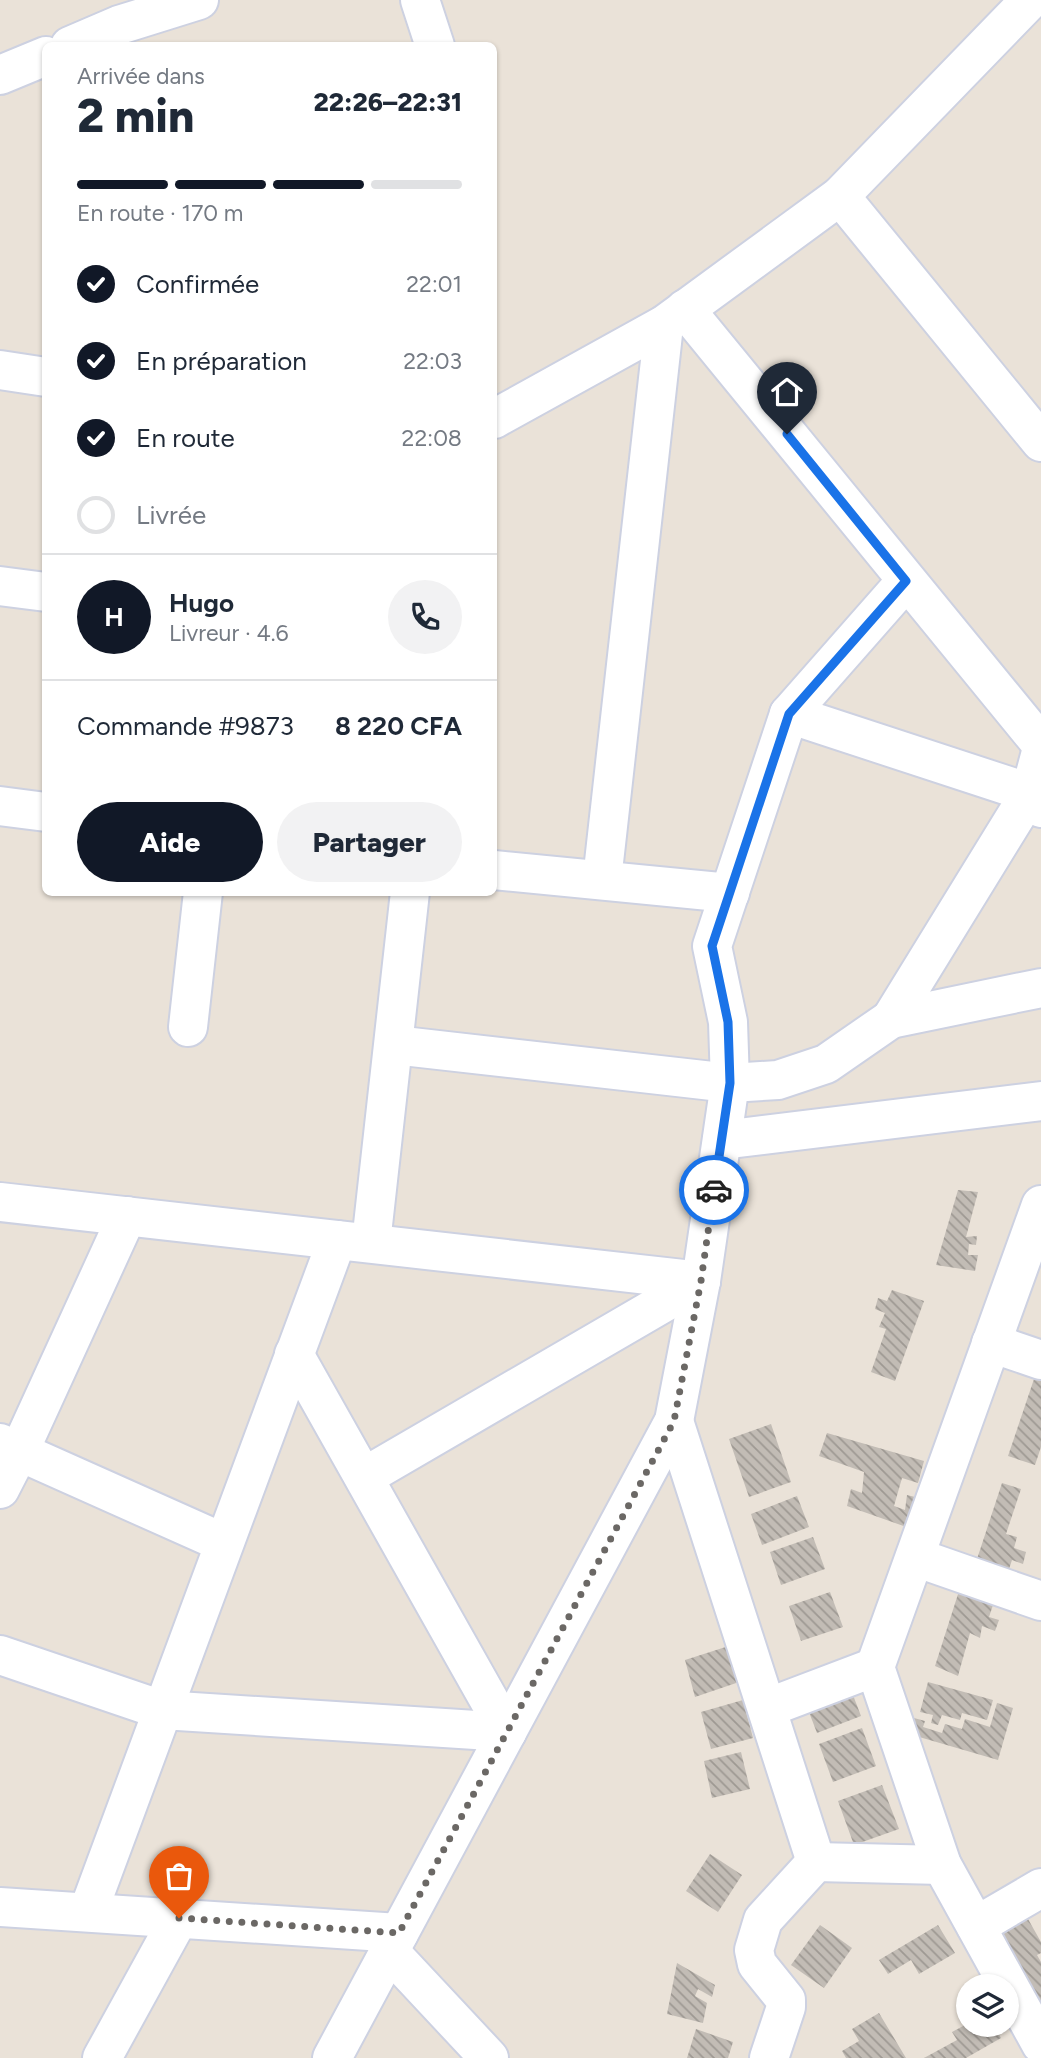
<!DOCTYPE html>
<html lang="fr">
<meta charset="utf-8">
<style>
:root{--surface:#fff;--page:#f2f2f3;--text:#1f2937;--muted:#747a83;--line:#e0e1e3;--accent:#111827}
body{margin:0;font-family:Figtree,sans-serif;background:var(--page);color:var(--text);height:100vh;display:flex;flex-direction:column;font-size:26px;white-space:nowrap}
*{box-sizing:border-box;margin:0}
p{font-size:23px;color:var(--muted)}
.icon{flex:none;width:38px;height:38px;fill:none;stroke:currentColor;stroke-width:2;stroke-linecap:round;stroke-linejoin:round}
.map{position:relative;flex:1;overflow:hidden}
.details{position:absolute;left:42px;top:42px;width:455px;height:854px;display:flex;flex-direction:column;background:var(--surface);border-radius:10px;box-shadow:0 2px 5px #0004}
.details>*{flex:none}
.fabs{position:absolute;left:956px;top:1974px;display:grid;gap:14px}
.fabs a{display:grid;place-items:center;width:63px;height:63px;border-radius:50%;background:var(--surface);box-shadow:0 2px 5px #0004;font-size:35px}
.pin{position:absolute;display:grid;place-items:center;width:60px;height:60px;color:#fff;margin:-72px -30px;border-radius:50% 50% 50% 0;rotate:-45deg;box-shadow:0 0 7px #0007}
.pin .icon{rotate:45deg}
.courier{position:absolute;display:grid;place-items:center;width:70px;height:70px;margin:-35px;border:5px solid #1a73e8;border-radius:50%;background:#fff;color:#222;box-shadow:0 2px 9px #0007}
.overview em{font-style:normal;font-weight:800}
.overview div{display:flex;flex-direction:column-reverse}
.overview{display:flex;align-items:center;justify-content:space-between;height:119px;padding:0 35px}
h1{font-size:46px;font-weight:800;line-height:52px}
.bar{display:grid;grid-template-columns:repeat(4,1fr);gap:10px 7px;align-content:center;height:84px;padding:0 35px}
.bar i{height:9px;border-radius:5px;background:var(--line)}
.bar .active{background:var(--accent)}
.bar p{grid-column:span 4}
.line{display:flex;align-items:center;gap:18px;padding:0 35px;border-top:2px solid var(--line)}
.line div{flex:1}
.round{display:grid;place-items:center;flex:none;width:74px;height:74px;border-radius:37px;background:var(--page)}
ol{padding:0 35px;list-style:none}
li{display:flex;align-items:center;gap:21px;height:77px}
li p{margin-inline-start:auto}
li .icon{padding:7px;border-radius:50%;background:var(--accent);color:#fff;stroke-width:4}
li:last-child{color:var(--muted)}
li i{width:38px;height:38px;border:4px solid var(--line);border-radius:50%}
.primary-button{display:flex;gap:14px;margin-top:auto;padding:14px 35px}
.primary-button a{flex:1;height:80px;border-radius:42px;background:var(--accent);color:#fff;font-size:28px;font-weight:800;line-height:80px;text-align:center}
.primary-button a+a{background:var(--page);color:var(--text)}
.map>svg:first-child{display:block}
.building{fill:url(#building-back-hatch)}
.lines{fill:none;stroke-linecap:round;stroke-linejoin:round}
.minor-casing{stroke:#cdd1e1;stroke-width:42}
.minor{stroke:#fff;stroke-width:38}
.done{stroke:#6b6865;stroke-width:7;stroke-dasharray:0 12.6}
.route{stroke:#1a73e8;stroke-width:9}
</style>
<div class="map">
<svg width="1041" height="2058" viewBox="0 0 1041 2058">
<defs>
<pattern id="building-back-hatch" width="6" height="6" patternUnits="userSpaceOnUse" patternTransform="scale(1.75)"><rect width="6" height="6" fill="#c2bcb5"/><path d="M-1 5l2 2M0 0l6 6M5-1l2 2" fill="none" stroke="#9e9993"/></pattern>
</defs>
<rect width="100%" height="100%" fill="#eae2d8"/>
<g class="building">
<polygon points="958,1190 978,1192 966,1237 977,1236 976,1245 969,1244 968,1255 978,1255 975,1271 936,1265"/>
<polygon points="892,1290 924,1301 895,1381 871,1372 886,1329 879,1327 885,1313 875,1309 878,1298 887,1301"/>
<polygon points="1034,1379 1041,1381 1041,1447 1035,1465 1008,1456"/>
<polygon points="771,1424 791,1482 749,1497 729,1439"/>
<polygon points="827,1433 924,1461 918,1483 902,1478 894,1506 905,1510 907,1495 919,1498 912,1529 847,1506 851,1489 862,1493 864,1472 819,1456"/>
<polygon points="1002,1483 1021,1489 1006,1534 1017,1537 1014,1548 1026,1552 1023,1564 1012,1560 1009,1569 977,1559"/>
<polygon points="797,1496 809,1527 762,1545 751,1514"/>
<polygon points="813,1537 825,1569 781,1585 770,1552"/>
<polygon points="959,1591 993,1605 989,1617 999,1620 995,1631 982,1626 980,1638 970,1633 958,1676 935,1666"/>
<polygon points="830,1592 843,1627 801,1641 789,1606"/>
<polygon points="735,1644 745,1680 695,1697 685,1660"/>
<polygon points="848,1682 861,1716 817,1733 804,1699"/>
<polygon points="928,1682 993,1700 987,1720 962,1713 960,1720 942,1715 938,1725 931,1723 933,1715 920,1712"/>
<polygon points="743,1700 753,1738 711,1749 701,1712"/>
<polygon points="997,1703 1013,1708 998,1760 909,1734 914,1718 925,1721 923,1727 942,1733 945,1724 962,1729 965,1719 990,1727"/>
<polygon points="862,1728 876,1766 833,1782 819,1744"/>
<polygon points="741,1752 750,1789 712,1798 704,1761"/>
<polygon points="882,1785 899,1829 854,1845 838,1801"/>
<polygon points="710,1854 742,1875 718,1912 686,1891"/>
<polygon points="1028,1919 1041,1942 1041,1953 1037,1955 1041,1962 1041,2001 1037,2004 998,1936"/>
<polygon points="820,1925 852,1948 824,1988 791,1965"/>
<polygon points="938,1925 955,1953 919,1974 911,1960 888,1974 879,1960"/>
<polygon points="677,1963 715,1985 712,1997 698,1989 695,1996 707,2003 703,2023 667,2014"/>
<polygon points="968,2008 968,2025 994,2025 1001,2038 966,2058 924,2058 957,2040 952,2032 965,2025 958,2013"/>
<polygon points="879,2013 906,2058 846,2058 842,2051 859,2041 852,2029"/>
<polygon points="696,2029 733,2042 728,2058 687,2058"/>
</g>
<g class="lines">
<g class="minor-casing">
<g id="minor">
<polyline points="420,0 435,46"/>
<polyline points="70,46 119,25 199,0"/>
<polyline points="0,75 46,56"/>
<polyline points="840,196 1041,442"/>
<polyline points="685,309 1041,744"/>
<polyline points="0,370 46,377"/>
<polyline points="494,419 664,325 840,196 1030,0"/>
<polyline points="0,586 46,592"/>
<polyline points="789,714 1030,793 1041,808"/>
<polyline points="0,806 46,812"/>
<polyline points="494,870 730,893"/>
<polyline points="602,880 664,325"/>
<polyline points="891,1019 1030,793 1041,752"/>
<polyline points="188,1027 203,892"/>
<polyline points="394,1045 730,1083 778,1080 826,1064 891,1019 1041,988"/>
<polyline points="722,1140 1041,1101"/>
<polyline points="0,1202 701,1281"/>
<polyline points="1041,1205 875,1667 942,1865 1041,2044"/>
<polyline points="371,1243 410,892"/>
<polyline points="991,1343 1041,1360"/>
<polyline points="294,1354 507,1732"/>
<polyline points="674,1421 816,1862"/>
<polyline points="0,1443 224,1543"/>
<polyline points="364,1477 701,1281"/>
<polyline points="0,1489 19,1452 127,1216"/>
<polyline points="915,1557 1041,1601"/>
<polyline points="0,1655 162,1710 507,1732"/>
<polyline points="767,1708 875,1667"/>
<polyline points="0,1907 399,1933"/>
<polyline points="88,1912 337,1240"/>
<polyline points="976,1926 1041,1888"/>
<polyline points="389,1951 489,2058"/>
<polyline points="102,2058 179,1918"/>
<polyline points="332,2058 674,1421 701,1281 730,1083 728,1022 712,946 789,714 906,581"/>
<polyline points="769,2058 786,2007 786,2000 757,1964 754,1950 763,1920 816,1862 942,1865"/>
</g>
</g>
<use href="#minor" class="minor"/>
</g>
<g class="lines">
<polyline class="done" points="179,1918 399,1933 674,1421 701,1281 714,1190"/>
<polyline class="route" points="714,1190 730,1083 728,1022 712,946 789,714 906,581 787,434"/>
</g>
</svg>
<div class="fabs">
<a><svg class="icon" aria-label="layers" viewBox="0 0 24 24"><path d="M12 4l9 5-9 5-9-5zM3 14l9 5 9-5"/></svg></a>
</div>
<div class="pin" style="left:179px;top:1918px;background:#ea580c"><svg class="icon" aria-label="bag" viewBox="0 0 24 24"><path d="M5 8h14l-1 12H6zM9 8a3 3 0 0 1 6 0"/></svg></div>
<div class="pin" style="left:787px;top:434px;background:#1f2937"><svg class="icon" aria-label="home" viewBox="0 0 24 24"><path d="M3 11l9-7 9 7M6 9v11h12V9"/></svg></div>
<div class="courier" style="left:714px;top:1190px"><svg class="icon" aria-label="car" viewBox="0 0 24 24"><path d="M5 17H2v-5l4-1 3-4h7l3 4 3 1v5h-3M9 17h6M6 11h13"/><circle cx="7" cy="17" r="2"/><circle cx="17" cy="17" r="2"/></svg></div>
<section class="details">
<div class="overview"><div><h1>2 min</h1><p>Arrivée dans</p></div><em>22:26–22:31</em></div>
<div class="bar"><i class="active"></i><i class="active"></i><i class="active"></i><i></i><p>En route · 170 m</p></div>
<ol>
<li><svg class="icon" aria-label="check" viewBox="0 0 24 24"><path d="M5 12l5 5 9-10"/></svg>Confirmée<p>22:01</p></li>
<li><svg class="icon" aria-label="check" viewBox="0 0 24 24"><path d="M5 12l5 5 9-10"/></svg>En préparation<p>22:03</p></li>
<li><svg class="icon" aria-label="check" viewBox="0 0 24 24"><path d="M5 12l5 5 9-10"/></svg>En route<p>22:08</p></li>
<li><i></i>Livrée</li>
</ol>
<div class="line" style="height:126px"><b class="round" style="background:var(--accent);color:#fff">H</b><div><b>Hugo</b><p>Livreur · 4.6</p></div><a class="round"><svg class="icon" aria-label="phone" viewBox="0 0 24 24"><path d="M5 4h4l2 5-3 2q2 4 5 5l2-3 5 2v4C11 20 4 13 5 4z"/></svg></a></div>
<div class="line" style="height:91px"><div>Commande #9873</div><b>8 220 CFA</b></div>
<div class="primary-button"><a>Aide</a><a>Partager</a></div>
</section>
</div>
